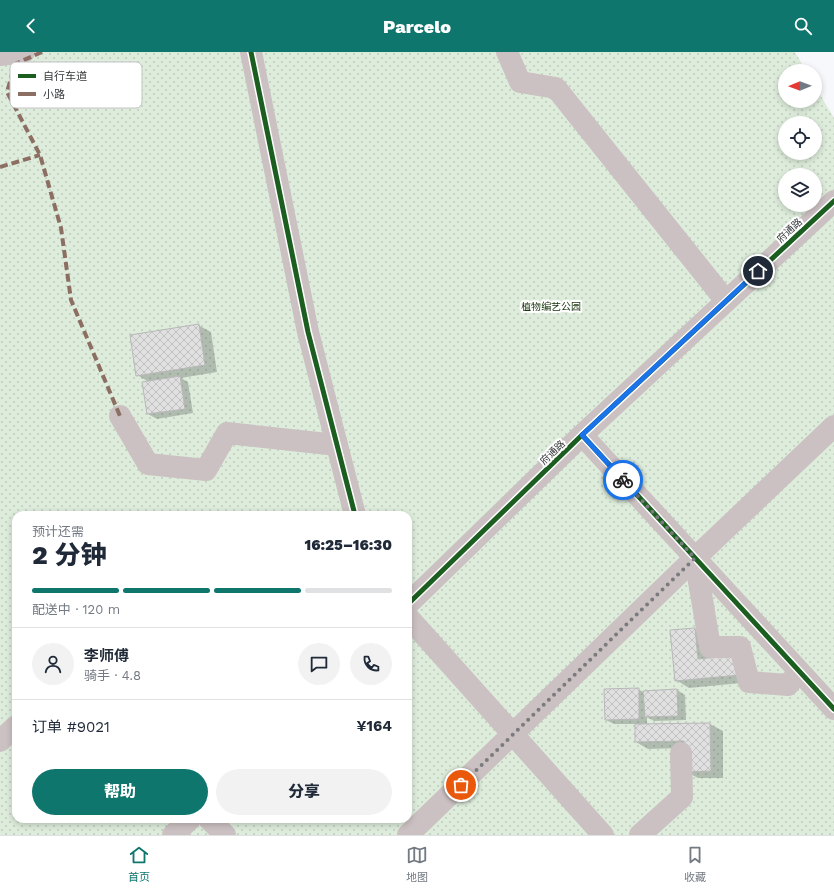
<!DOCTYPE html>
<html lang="zh">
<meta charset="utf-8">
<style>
:root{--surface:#fff;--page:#f2f2f3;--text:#1f2937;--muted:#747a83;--line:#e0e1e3;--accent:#0f766e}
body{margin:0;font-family:"Work Sans","Noto Sans SC",sans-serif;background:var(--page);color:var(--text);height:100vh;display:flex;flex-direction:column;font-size:15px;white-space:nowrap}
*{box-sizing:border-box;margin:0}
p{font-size:13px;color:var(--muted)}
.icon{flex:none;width:22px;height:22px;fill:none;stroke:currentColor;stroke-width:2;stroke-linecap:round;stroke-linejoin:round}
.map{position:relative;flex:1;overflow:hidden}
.sheet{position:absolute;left:12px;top:459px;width:400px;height:312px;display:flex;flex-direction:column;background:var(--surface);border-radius:12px;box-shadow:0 2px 6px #0003}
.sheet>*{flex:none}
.needle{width:26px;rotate:269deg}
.controls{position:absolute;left:778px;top:12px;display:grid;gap:8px}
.controls a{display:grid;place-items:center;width:44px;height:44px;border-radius:50%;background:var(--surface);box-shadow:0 2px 6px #0003;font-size:20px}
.pin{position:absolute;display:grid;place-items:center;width:34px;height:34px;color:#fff;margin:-17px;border:2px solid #fff;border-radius:50%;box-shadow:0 1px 4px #0007}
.courier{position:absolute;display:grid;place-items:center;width:40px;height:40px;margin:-20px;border:3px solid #1a73e8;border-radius:50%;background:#fff;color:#222;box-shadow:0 1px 5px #0007}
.head em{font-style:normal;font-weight:800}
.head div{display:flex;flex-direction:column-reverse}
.head{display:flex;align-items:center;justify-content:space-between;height:68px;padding:0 20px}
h1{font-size:26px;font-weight:800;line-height:30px}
.bar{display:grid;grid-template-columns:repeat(4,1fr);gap:6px 4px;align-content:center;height:48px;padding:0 20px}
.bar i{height:5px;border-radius:3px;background:var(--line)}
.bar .on{background:var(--accent)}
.bar p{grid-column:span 4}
.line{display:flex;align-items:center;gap:10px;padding:0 20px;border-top:1px solid var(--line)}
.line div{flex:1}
.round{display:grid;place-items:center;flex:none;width:42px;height:42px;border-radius:21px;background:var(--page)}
.primary-button{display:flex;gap:8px;margin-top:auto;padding:8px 20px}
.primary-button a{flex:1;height:46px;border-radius:24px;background:var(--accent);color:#fff;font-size:16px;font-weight:800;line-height:46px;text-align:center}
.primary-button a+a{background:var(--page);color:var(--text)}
header{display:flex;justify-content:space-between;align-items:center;height:52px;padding:0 20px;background:var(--accent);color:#fff;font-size:18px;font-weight:800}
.dock{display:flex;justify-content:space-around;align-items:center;height:56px;border-top:1px solid var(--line);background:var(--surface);font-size:11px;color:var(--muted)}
.dock a{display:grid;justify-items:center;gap:2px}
.dock .on{color:var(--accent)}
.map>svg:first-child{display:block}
.park{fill:url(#park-dots);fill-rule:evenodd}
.shadow{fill:#0003}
.building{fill:url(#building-cross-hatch);stroke:#b8b8b8}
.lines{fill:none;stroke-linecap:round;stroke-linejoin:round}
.minor{stroke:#ccc1c2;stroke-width:22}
.quiet{stroke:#8d6e63;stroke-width:4;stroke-dasharray:8 4;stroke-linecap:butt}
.cycleway-casing{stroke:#fff;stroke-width:8}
.cycleway{stroke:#1b5e20;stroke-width:5}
.done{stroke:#7a7b7e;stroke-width:4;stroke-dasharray:0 7.2}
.route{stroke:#1a73e8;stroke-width:5}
.labels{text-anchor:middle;stroke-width:4;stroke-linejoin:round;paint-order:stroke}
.street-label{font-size:10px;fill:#37383a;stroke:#fff}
.park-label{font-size:10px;fill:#15320b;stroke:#fff}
.key{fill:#fff;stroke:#c3c3c4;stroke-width:1}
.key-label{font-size:11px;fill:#37383a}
</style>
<header><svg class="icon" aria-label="back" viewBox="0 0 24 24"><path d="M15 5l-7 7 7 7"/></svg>Parcelo<svg class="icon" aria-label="search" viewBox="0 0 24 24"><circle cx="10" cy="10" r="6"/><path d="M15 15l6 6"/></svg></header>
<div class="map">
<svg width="834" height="783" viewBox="0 0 834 783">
<defs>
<pattern id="park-dots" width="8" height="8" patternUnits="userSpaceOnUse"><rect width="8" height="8" fill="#ddecdb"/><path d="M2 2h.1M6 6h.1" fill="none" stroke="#becbbd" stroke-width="1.8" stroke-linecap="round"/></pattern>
<pattern id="building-cross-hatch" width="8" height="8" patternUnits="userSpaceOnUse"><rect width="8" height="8" fill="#e1e0e1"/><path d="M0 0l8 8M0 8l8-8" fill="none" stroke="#c2c1c2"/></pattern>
</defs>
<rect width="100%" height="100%" fill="#f7f8fb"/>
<path class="park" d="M 0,0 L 795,0 L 806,19 L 785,19 L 785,49 L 815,49 L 815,34 L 834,66 L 834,783 L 0,783 ZM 785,71 L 815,71 L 815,101 L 785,101 ZM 785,123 L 815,123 L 815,153 L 785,153 ZM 16,463 L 408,463 L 408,767 L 16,767 Z"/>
<g class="shadow">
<polygon points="198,273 211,280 217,320 181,326 188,330 193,361 157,367 148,362 143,331 149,330 137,323"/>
<polygon points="695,577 707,584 752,630 689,636 676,628"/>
<polygon points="638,637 643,640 677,638 685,643 686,668 654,669 647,665 647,673 710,672 723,679 723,726 698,726 685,719 685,696 648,697 636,690 636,672 614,672 606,668"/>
</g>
<g class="building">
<polygon points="199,272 205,313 136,324 130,283"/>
<polygon points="180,324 185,357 147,362 142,330"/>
<polygon points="695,576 698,607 738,603 740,623 675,629 670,578"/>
<polygon points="639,636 639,667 605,668 604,637"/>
<polygon points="677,637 678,664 645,665 643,639"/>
<polygon points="710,671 711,719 684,720 684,689 635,690 635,672"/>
</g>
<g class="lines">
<g class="minor">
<polyline points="251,0 308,280 355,463"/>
<polyline points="507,0 520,30 556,36 726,249"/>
<polyline points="0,3 24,0"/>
<polyline points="120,364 148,412 206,418 227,381 337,393"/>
<polyline points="582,383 834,657"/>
<polyline points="695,506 710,595 740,595 749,630 788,633 799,620"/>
<polyline points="408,552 582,383 834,149"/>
<polyline points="408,565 603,783"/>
<polyline points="0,689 16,674"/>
<polyline points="209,767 225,783"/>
<polyline points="173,783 190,767"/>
<polyline points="408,783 695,506 834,374"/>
<polyline points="640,783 682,745 681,701"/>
</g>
<g class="quiet">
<polyline points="42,0 15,12 7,40 40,103 61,176 71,248 120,364"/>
<polyline points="0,115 40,103"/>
</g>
<g class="cycleway-casing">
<g id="cycleway">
<polyline points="251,0 308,280 355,463"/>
<polyline points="582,383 834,657"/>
<polyline points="408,552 582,383 834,149"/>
</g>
</g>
<use href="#cycleway" class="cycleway"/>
</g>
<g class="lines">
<polyline class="done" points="461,733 695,506 623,428"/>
<polyline class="route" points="623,428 582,383 758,219"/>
</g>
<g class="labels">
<g class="street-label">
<text transform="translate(789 178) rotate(-43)" y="4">府通路</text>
<text transform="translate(552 400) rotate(-44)" y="4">府通路</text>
</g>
<g class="park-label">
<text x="551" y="258">植物编艺公园</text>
</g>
</g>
<rect x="10" y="10" width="132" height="46" rx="6" class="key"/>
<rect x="18" y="22" width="18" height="4" fill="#1b5e20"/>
<rect x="18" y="40" width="18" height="4" fill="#8d6e63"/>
<g class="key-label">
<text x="43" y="28">自行车道</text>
<text x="43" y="46">小路</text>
</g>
</svg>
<div class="controls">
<a><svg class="needle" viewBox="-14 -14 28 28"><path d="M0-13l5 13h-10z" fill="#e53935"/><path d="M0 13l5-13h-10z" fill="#747a83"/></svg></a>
<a><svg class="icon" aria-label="locate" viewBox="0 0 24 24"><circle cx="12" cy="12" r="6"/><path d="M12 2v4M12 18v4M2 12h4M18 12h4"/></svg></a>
<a><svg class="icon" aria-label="layers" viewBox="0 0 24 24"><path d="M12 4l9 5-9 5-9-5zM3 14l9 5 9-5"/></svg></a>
</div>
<div class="pin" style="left:461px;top:733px;background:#ea580c"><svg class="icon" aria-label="bag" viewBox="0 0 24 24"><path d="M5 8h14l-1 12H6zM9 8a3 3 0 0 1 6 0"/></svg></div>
<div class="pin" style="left:758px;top:219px;background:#1f2937"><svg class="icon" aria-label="home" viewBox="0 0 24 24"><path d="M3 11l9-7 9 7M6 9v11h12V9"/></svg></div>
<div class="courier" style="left:623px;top:428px"><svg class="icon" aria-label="bike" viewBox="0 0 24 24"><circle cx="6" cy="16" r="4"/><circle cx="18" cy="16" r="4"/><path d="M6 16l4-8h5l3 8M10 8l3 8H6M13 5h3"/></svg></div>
<section class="sheet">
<div class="head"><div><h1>2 分钟</h1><p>预计还需</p></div><em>16:25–16:30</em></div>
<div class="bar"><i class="on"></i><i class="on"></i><i class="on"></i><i></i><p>配送中 · 120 m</p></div>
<div class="line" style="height:72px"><a class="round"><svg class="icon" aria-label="person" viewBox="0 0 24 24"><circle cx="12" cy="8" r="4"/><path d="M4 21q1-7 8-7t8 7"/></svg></a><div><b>李师傅</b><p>骑手 · 4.8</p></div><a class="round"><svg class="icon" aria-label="chat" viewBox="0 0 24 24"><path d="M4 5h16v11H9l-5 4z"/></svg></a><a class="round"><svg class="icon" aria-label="phone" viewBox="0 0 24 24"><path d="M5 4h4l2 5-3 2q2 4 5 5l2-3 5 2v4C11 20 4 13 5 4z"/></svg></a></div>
<div class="line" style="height:52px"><div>订单 #9021</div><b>¥164</b></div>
<div class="primary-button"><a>帮助</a><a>分享</a></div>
</section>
</div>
<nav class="dock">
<a class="on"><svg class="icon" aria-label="home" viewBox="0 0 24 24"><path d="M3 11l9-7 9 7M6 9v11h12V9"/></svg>首页</a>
<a><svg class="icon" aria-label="map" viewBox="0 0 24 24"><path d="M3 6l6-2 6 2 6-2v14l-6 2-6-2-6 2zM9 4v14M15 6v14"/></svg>地图</a>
<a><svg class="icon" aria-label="saved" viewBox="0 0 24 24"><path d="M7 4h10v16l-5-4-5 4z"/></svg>收藏</a>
</nav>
